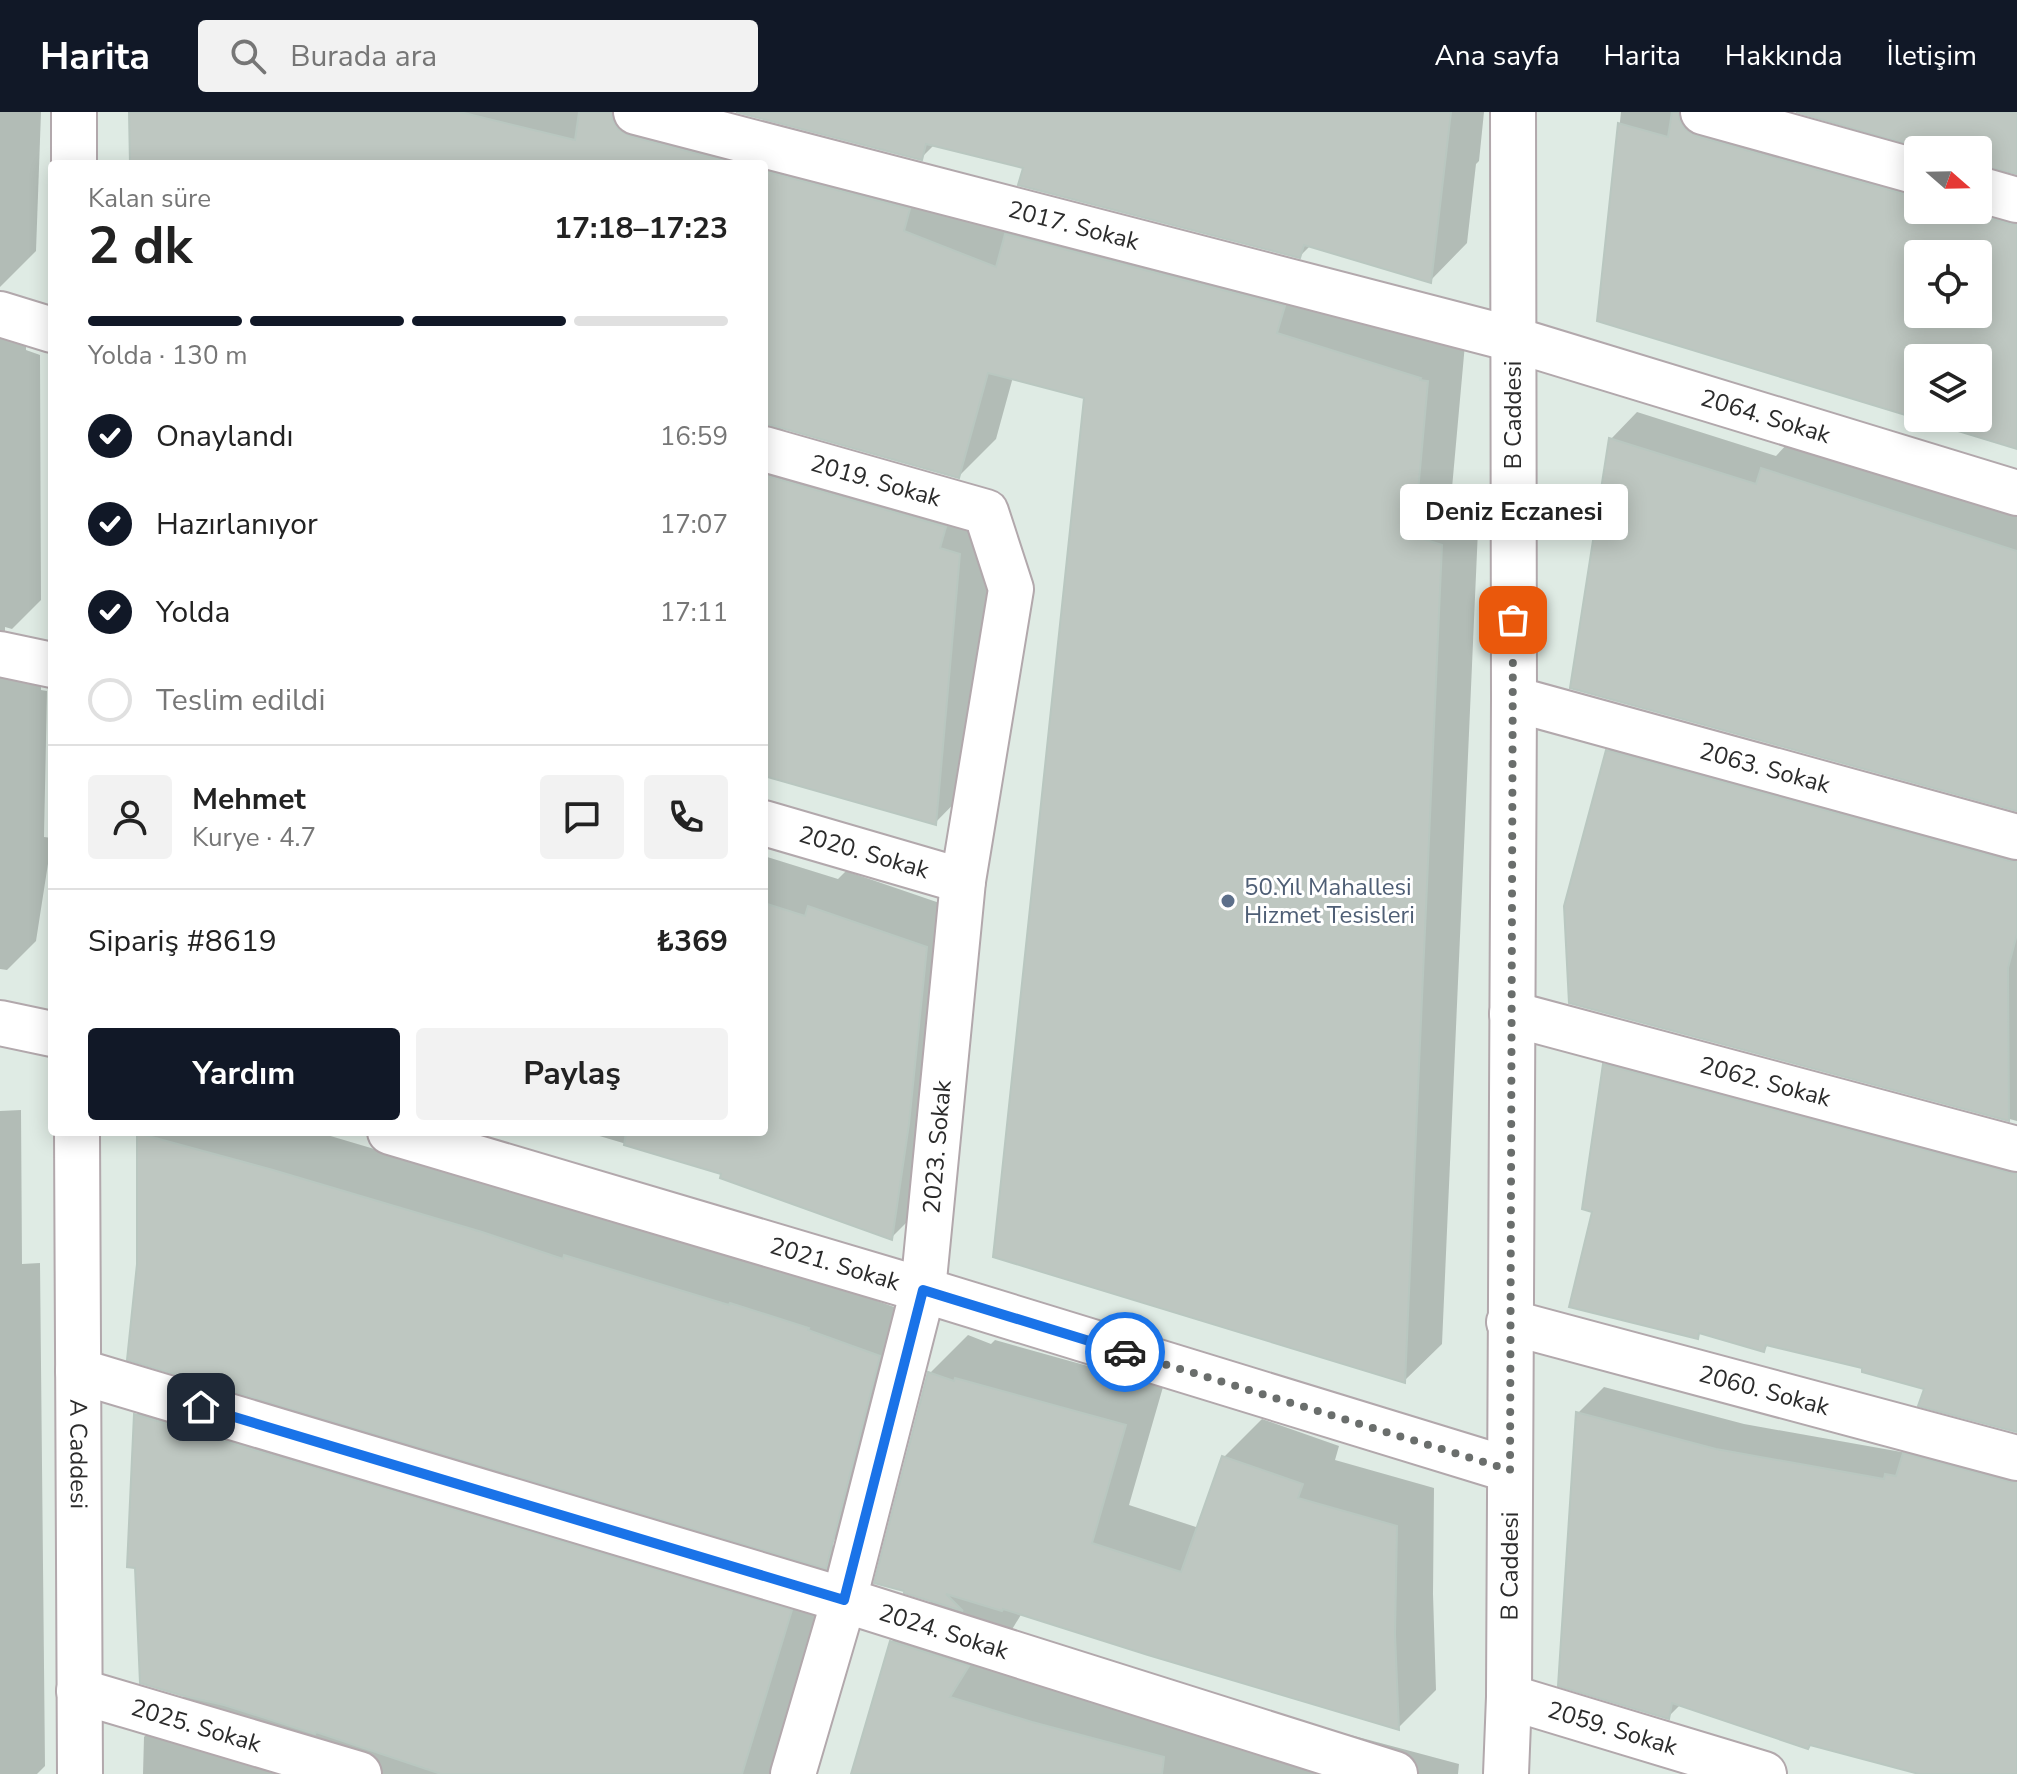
<!DOCTYPE html>
<html lang="tr">
<meta charset="utf-8">
<style>
:root{--surface:#fff;--page:#f2f2f2;--text:#222;--muted:#767676;--line:#e0e0e0;--accent:#111827}
body{margin:0;font-family:"Nunito Sans",sans-serif;background:var(--page);color:var(--text);height:100vh;display:flex;flex-direction:column;font-size:30px;white-space:nowrap}
*{box-sizing:border-box;margin:0}
p{font-size:26px;color:var(--muted)}
.icon{flex:none;width:44px;height:44px;fill:none;stroke:currentColor;stroke-width:2;stroke-linecap:round;stroke-linejoin:round}
.map{position:relative;flex:1;overflow:hidden}
.side{position:absolute;left:48px;top:48px;width:720px;height:976px;display:flex;flex-direction:column;background:var(--surface);border-radius:8px;box-shadow:0 4px 20px #0003}
.side>*{flex:none}
.needle{width:52px;rotate:110deg}
.fabs{position:absolute;left:1904px;top:24px;display:grid;gap:16px}
.fabs a{display:grid;place-items:center;width:88px;height:88px;border-radius:8px;background:var(--surface);box-shadow:0 4px 20px #0003;font-size:40px}
.pin{position:absolute;display:grid;place-items:center;width:68px;height:68px;color:#fff;margin:-34px;border-radius:16px;box-shadow:0 4px 12px #0006}
.courier{position:absolute;display:grid;place-items:center;width:80px;height:80px;margin:-40px;border:6px solid #1a73e8;border-radius:50%;background:#fff;color:#222;box-shadow:0 2px 10px #0007}
.bubble{position:absolute;height:56px;border-radius:8px;background:var(--surface);box-shadow:0 4px 20px #0003;font-size:26px;font-weight:700;line-height:56px;text-align:center}
.head em{font-style:normal;font-weight:700}
.head div{display:flex;flex-direction:column-reverse}
.head{display:flex;align-items:center;justify-content:space-between;height:136px;padding:0 40px}
h1{font-size:52px;font-weight:700;line-height:60px}
.bar{display:grid;grid-template-columns:repeat(4,1fr);gap:12px 8px;align-content:center;height:96px;padding:0 40px}
.bar i{height:10px;border-radius:6px;background:var(--line)}
.bar .current{background:var(--accent)}
.bar p{grid-column:span 4}
.line{display:flex;align-items:center;gap:20px;padding:0 40px;border-top:2px solid var(--line)}
.line div{flex:1}
.round{display:grid;place-items:center;flex:none;width:84px;height:84px;border-radius:8px;background:var(--page)}
ol{padding:0 40px;list-style:none}
li{display:flex;align-items:center;gap:24px;height:88px}
li p{margin-inline-start:auto}
li .icon{padding:8px;border-radius:50%;background:var(--accent);color:#fff;stroke-width:4}
li:last-child{color:var(--muted)}
li i{width:44px;height:44px;border:4px solid var(--line);border-radius:50%}
.action{display:flex;gap:16px;margin-top:auto;padding:16px 40px}
.action a{flex:1;height:92px;border-radius:8px;background:var(--accent);color:#fff;font-size:32px;font-weight:700;line-height:92px;text-align:center}
.action a+a{background:var(--page);color:var(--text)}
header{display:flex;align-items:center;gap:48px;box-sizing:border-box;height:112px;padding:0 40px;background:var(--accent);color:#fff}
header strong{font-size:38px}
nav{display:flex;gap:44px;margin-inline-start:auto;font-size:28px}
.search{width:560px;height:72px;background:var(--page);display:flex;align-items:center;gap:20px;box-sizing:border-box;padding:0 28px;border-radius:8px;color:var(--muted);font-size:30px}
.map>svg:first-child{display:block}
.shadow{fill:#0003;fill-rule:evenodd}
.building{fill:#bec7c1;stroke:#b9c7c0;stroke-width:2;fill-rule:evenodd}
.lines{fill:none;stroke-linecap:round;stroke-linejoin:round}
.street-casing{stroke:#b2a8ac;stroke-width:48}
.secondary-casing{stroke:#b2a8ac;stroke-width:48}
.street{stroke:#fff;stroke-width:44}
.secondary{stroke:#fff;stroke-width:44}
.done{stroke:#6a6e6c;stroke-width:8;stroke-dasharray:0 14.4}
.route{stroke:#1a73e8;stroke-width:10}
.service-dot{fill:#5c6f8a;stroke:#fff;stroke-width:3}
.labels{text-anchor:middle;stroke-width:6;stroke-linejoin:round;paint-order:stroke}
.street-label{font-size:24px;fill:#2b2b2b;stroke:#fff}
.service-label{font-size:24px;fill:#4e5e75;stroke:#fff;text-anchor:start}
</style>
<header>
<strong>Harita</strong>
<div class="search"><svg class="icon" aria-label="search" viewBox="0 0 24 24"><circle cx="10" cy="10" r="6"/><path d="M15 15l6 6"/></svg>Burada ara</div>
<nav><a>Ana sayfa</a><a>Harita</a><a>Hakkında</a><a>İletişim</a></nav>
</header>
<div class="map">
<svg width="2017" height="1662" viewBox="0 0 2017 1662">
<rect width="100%" height="100%" fill="#dfebe4"/>
<g class="shadow">
<polygon points="0,0 41,0 36,139 0,175"/>
<polygon points="131,0 717,0 1465,232 1451,387 1479,395 1442,1232 1404,1269 1086,284 1013,265 996,327 959,364 779,315 795,324 996,404 972,673 935,711 764,662 764,52 132,52"/>
<polygon points="743,0 1484,0 1479,49 1476,52 1467,131 1430,169 1311,133 1300,144 1026,54 935,32 921,46"/>
<path d="M 1621,0 L 1728,0 L 1918,53 L 1918,98 L 1978,98 L 1978,38 L 1932,38 L 1803,0 L 2017,0 L 2017,60 L 1980,51 L 1980,57 L 2017,81 L 2017,335 L 1921,306 L 1978,306 L 1978,246 L 1918,246 L 1918,305 L 1599,208 ZM 1918,142 L 1978,142 L 1978,202 L 1918,202 Z"/>
<polygon points="0,210 26,215 26,238 40,243 41,488 12,517 5,515 5,521 41,541 41,578 47,579 44,725 52,726 36,829 7,858 0,857"/>
<polygon points="1637,300 1776,344 1789,330 2004,401 2017,387 2017,697 1611,327"/>
<polygon points="1634,613 2017,718 2017,1009 1571,890 1607,639"/>
<polygon points="764,744 838,767 846,759 963,799 928,1089 891,1126 724,1061 586,1020 764,1020"/>
<polygon points="1631,927 2017,1030 2017,1318 1926,1276 1864,1255 1769,1232 1764,1237 1702,1219 1697,1224 1595,1099 1605,953"/>
<polygon points="21,998 22,1152 40,1151 45,1654 37,1662 0,1662 0,999"/>
<polygon points="140,1020 317,1020 523,1081 603,1107 606,1104 847,1178 919,1204 852,1410 829,1433 849,1439 786,1662 143,1662 144,1625 186,1582 136,1303 178,1261 139,1152 139,1022"/>
<polygon points="968,1223 991,1232 995,1228 1163,1275 1129,1393 1199,1416 1224,1345 1262,1307 1339,1334 1335,1348 1434,1376 1433,1482 1436,1578 1398,1616 1022,1501 1005,1529 1234,1592 1459,1652 1458,1662 853,1662 891,1530 933,1488 930,1261"/>
<polygon points="1604,1275 1744,1312 1907,1341 1931,1316 2017,1339 2017,1662 1927,1662 1681,1592 1668,1605 1578,1301"/>
</g>
<g class="building">
<polygon points="129,0 460,0 575,28 579,0 612,0 612,7 618,17 630,24 737,52 130,52"/>
<polygon points="736,0 1451,0 1431,171 1304,133 1300,146 1018,73 1023,56 926,32 922,48"/>
<path d="M 1672,0 L 1679,0 L 1679,7 L 1685,17 L 1696,24 L 1911,84 L 1918,84 L 1918,98 L 1966,98 L 2010,112 L 2017,112 L 2017,337 L 1597,209 L 1618,11 L 1668,25 ZM 1918,142 L 1978,142 L 1978,202 L 1918,202 ZM 1918,246 L 1978,246 L 1978,306 L 1918,306 Z"/>
<polygon points="1796,0 2017,0 2017,62 1978,53 1978,38 1928,38"/>
<polygon points="764,59 910,97 904,119 996,155 1005,122 1285,194 1277,221 1421,266 1420,268 1428,269 1414,424 1442,433 1405,1271 993,1145 1084,286 988,261 959,366 771,313 764,313"/>
<polygon points="1609,326 1756,372 1761,356 2017,439 2017,699 1570,576"/>
<polygon points="764,363 946,415 940,436 960,442 936,713 764,664"/>
<polygon points="1606,638 2010,749 2017,749 2017,822 2008,856 2009,1009 1569,891 1564,794"/>
<polygon points="764,791 805,804 808,794 927,835 909,1012 892,1128 720,1066 721,1062 624,1033 626,1020 764,1020"/>
<polygon points="1603,952 2011,1061 2017,1061 2017,1320 1918,1294 1924,1277 1862,1260 1862,1256 1766,1233 1764,1240 1699,1221 1698,1227 1569,1195 1592,1100 1582,1097"/>
<polygon points="137,1021 273,1058 482,1120 563,1147 564,1143 729,1193 730,1191 809,1216 808,1218 880,1244 826,1457 127,1248 137,1152"/>
<polygon points="928,1260 954,1269 955,1266 1126,1313 1092,1431 1181,1460 1222,1344 1303,1372 1298,1386 1397,1414 1395,1522 1399,1618 1148,1543 1003,1497 1002,1499 946,1482 963,1499 904,1481 904,1479 874,1471"/>
<polygon points="1576,1300 1716,1337 1884,1367 1885,1362 1896,1364 1903,1341 2011,1370 2017,1370 2017,1662 1919,1662 1810,1633 1808,1637 1672,1591 1669,1607 1558,1574"/>
<polygon points="134,1302 792,1498 742,1662 441,1662 316,1620 315,1622 224,1593 184,1584 140,1571 135,1456 127,1455"/>
<polygon points="890,1529 969,1554 950,1585 1032,1610 1164,1645 1162,1662 851,1662"/>
</g>
<g class="lines">
<g class="street-casing">
<g id="street">
<path id="s1" d="M 636,0 L 1512,227 L 2017,381"/>
<polyline points="1703,0 1918,60"/>
<polyline points="1978,77 2017,88"/>
<polyline points="0,202 52,218"/>
<path id="s2" d="M 764,337 L 986,400 L 1011,477 L 963,769 L 923,1178 L 844,1488 L 793,1662"/>
<polyline points="0,542 52,553"/>
<path id="s3" d="M 1514,587 L 2017,725"/>
<path id="s4" d="M 764,711 L 963,769"/>
<path id="s5" d="M 1512,902 L 2017,1037"/>
<polyline points="0,911 52,922"/>
<path id="s6" d="M 390,1020 L 923,1178 L 1510,1358"/>
<path id="s7" d="M 1509,1210 L 2017,1346"/>
<path id="s8" d="M 78,1259 L 844,1488 L 1395,1662"/>
<path id="s9" d="M 79,1579 L 359,1662"/>
<path id="s10" d="M 1509,1585 L 1764,1662"/>
</g>
</g>
<g class="secondary-casing">
<g id="secondary">
<polyline points="74,0 74,52"/>
<path id="s11" d="M 77,1020 L 80,1662"/>
<path id="s12" d="M 1506,1662 L 1509,1585 L 1514,587 L 1513,0"/>
</g>
</g>
<use href="#street" class="street"/>
<use href="#secondary" class="secondary"/>
</g>
<g class="lines">
<polyline class="done" points="1125,1240 1510,1358 1513,508"/>
<polyline class="route" points="201,1295 844,1488 923,1178 1125,1240"/>
</g>
<circle class="service-dot" cx="1228" cy="789" r="8"/>
<g class="labels">
<g class="street-label">
<text dy="8" stroke="none"><textPath href="#s1" startOffset="452">2017. Sokak</textPath></text>
<text transform="translate(1513 303) rotate(-90)" y="8">B Caddesi</text>
<text dy="8" stroke="none"><textPath href="#s1" startOffset="1170">2064. Sokak</textPath></text>
<text dy="8" stroke="none"><textPath href="#s2" startOffset="116">2019. Sokak</textPath></text>
<text dy="8" stroke="none"><textPath href="#s3" startOffset="260">2063. Sokak</textPath></text>
<text dy="8" stroke="none"><textPath href="#s4" startOffset="104">2020. Sokak</textPath></text>
<text dy="8" stroke="none"><textPath href="#s5" startOffset="262">2062. Sokak</textPath></text>
<text transform="translate(937 1035) rotate(-85)" y="8">2023. Sokak</text>
<text dy="8" stroke="none"><textPath href="#s6" startOffset="464">2021. Sokak</textPath></text>
<text dy="8" stroke="none"><textPath href="#s7" startOffset="264">2060. Sokak</textPath></text>
<text dy="8" stroke="none"><textPath href="#s11" startOffset="322">A Caddesi</textPath></text>
<text dy="8" stroke="none"><textPath href="#s12" startOffset="208">B Caddesi</textPath></text>
<text dy="8" stroke="none"><textPath href="#s8" startOffset="904">2024. Sokak</textPath></text>
<text dy="8" stroke="none"><textPath href="#s9" startOffset="122">2025. Sokak</textPath></text>
<text dy="8" stroke="none"><textPath href="#s10" startOffset="108">2059. Sokak</textPath></text>
</g>
<g class="service-label">
<text x="1244" y="783">50.Yıl Mahallesi<tspan x="1244" dy="28">Hizmet Tesisleri</tspan></text>
</g>
</g>
</svg>
<div class="fabs">
<a><svg class="needle" viewBox="-14 -14 28 28"><path d="M0-13l5 13h-10z" fill="#e53935"/><path d="M0 13l5-13h-10z" fill="#767676"/></svg></a>
<a><svg class="icon" aria-label="locate" viewBox="0 0 24 24"><circle cx="12" cy="12" r="6"/><path d="M12 2v4M12 18v4M2 12h4M18 12h4"/></svg></a>
<a><svg class="icon" aria-label="layers" viewBox="0 0 24 24"><path d="M12 4l9 5-9 5-9-5zM3 14l9 5 9-5"/></svg></a>
</div>
<div class="pin" style="left:1513px;top:508px;background:#ea580c"><svg class="icon" aria-label="bag" viewBox="0 0 24 24"><path d="M5 8h14l-1 12H6zM9 8a3 3 0 0 1 6 0"/></svg></div>
<div class="pin" style="left:201px;top:1295px;background:#1f2937"><svg class="icon" aria-label="home" viewBox="0 0 24 24"><path d="M3 11l9-7 9 7M6 9v11h12V9"/></svg></div>
<div class="courier" style="left:1125px;top:1240px"><svg class="icon" aria-label="car" viewBox="0 0 24 24"><path d="M5 17H2v-5l4-1 3-4h7l3 4 3 1v5h-3M9 17h6M6 11h13"/><circle cx="7" cy="17" r="2"/><circle cx="17" cy="17" r="2"/></svg></div>
<div class="bubble" style="left:1400px;top:372px;width:228px">Deniz Eczanesi</div>
<section class="side">
<div class="head"><div><h1>2 dk</h1><p>Kalan süre</p></div><em>17:18–17:23</em></div>
<div class="bar"><i class="current"></i><i class="current"></i><i class="current"></i><i></i><p>Yolda · 130 m</p></div>
<ol>
<li><svg class="icon" aria-label="check" viewBox="0 0 24 24"><path d="M5 12l5 5 9-10"/></svg>Onaylandı<p>16:59</p></li>
<li><svg class="icon" aria-label="check" viewBox="0 0 24 24"><path d="M5 12l5 5 9-10"/></svg>Hazırlanıyor<p>17:07</p></li>
<li><svg class="icon" aria-label="check" viewBox="0 0 24 24"><path d="M5 12l5 5 9-10"/></svg>Yolda<p>17:11</p></li>
<li><i></i>Teslim edildi</li>
</ol>
<div class="line" style="height:144px"><a class="round"><svg class="icon" aria-label="person" viewBox="0 0 24 24"><circle cx="12" cy="8" r="4"/><path d="M4 21q1-7 8-7t8 7"/></svg></a><div><b>Mehmet</b><p>Kurye · 4.7</p></div><a class="round"><svg class="icon" aria-label="chat" viewBox="0 0 24 24"><path d="M4 5h16v11H9l-5 4z"/></svg></a><a class="round"><svg class="icon" aria-label="phone" viewBox="0 0 24 24"><path d="M5 4h4l2 5-3 2q2 4 5 5l2-3 5 2v4C11 20 4 13 5 4z"/></svg></a></div>
<div class="line" style="height:104px"><div>Sipariş #8619</div><b>₺369</b></div>
<div class="action"><a>Yardım</a><a>Paylaş</a></div>
</section>
</div>
